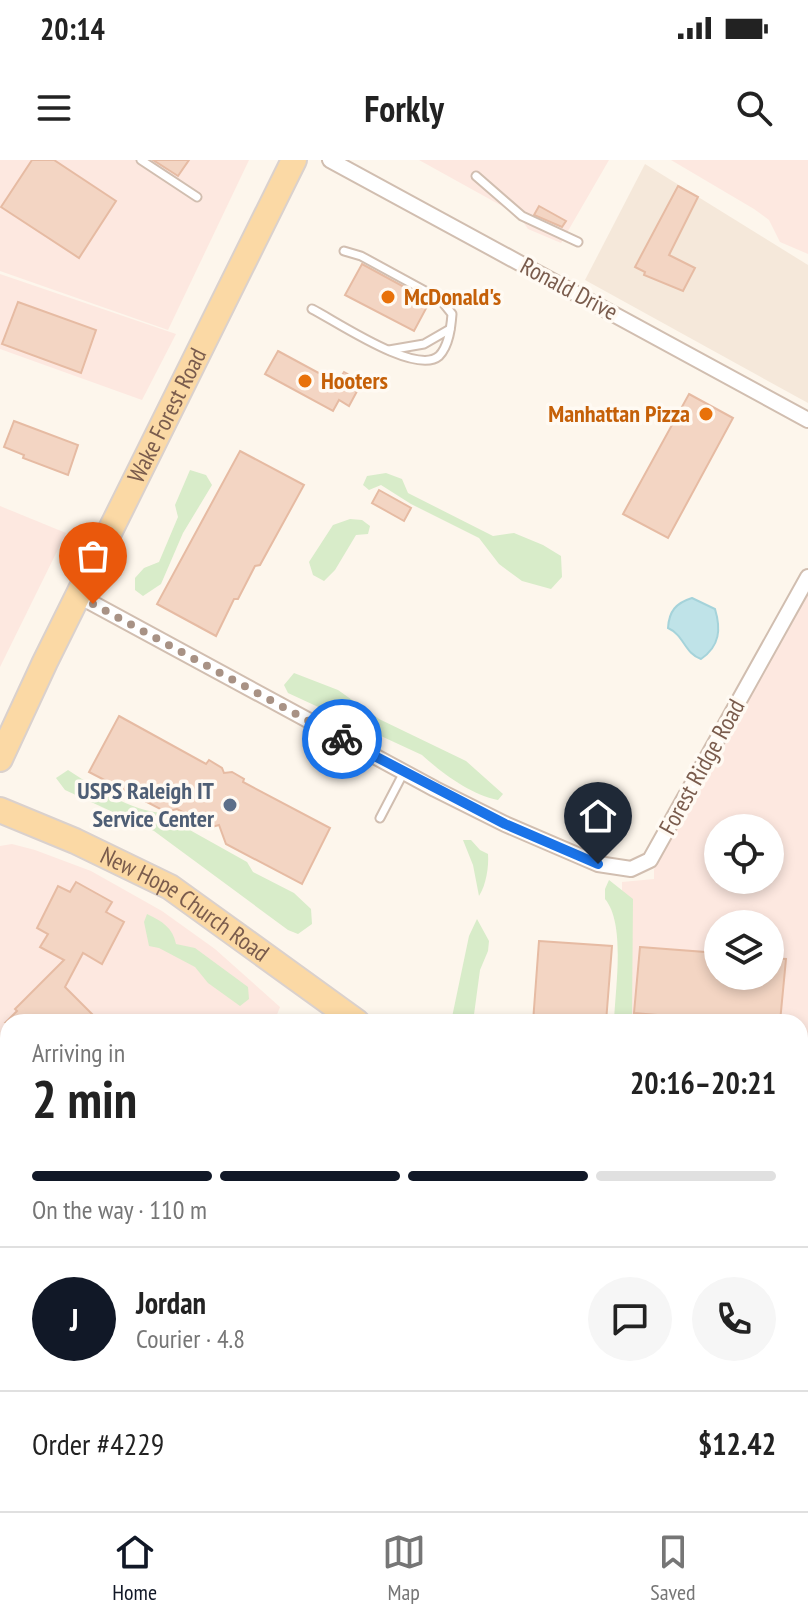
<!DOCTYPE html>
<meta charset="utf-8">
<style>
:root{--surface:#fff;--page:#f6f6f6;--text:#222;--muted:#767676;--line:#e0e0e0;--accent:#111827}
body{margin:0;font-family:"PT Sans Narrow",sans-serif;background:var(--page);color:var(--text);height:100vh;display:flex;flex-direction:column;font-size:30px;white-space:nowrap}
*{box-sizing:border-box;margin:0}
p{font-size:26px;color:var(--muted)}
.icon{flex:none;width:44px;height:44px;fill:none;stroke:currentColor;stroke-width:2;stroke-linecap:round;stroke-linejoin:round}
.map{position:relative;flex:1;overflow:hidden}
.sheet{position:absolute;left:0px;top:854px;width:808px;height:498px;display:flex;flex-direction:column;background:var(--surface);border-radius:24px 24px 0 0;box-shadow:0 4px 12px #0003}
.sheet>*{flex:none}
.controls{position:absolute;left:704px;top:654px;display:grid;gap:16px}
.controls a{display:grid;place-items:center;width:80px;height:80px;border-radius:50%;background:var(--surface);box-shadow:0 4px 12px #0003;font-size:40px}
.pin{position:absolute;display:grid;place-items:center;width:68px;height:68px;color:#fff;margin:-82px -34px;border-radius:50% 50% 50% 0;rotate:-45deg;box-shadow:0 0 8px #0007}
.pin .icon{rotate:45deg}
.courier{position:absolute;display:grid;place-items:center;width:80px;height:80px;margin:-40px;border:6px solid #1a73e8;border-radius:50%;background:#fff;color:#222;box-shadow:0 2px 10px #0007}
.overview em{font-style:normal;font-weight:800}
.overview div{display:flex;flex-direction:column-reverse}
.overview{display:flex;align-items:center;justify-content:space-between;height:136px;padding:0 32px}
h1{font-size:52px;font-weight:800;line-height:60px}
.bar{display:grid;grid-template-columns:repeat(4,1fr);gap:12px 8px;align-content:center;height:96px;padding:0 32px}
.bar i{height:10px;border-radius:6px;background:var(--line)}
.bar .current{background:var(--accent)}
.bar p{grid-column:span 4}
.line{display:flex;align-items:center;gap:20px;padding:0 32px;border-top:2px solid var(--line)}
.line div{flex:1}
.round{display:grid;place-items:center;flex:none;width:84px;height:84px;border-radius:42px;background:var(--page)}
.status{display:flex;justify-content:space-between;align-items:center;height:56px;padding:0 40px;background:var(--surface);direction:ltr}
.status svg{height:22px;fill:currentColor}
header{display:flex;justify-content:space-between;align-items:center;height:104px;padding:0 32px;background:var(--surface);font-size:36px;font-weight:800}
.tabs{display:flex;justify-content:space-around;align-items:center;height:112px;border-top:2px solid var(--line);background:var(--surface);font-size:22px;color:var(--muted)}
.tabs a{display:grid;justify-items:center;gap:4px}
.tabs .current{color:var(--accent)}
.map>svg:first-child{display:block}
.residential{fill:#f5e8da}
.commercial{fill:#fde8e0;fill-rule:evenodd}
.green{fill:#d8ecc9}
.water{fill:#bfe3e8;stroke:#a5d3da;stroke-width:2}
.building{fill:#f3d5c3;stroke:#e6bba3;stroke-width:2}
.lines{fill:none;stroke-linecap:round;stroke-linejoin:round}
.service-casing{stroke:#d1beb0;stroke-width:11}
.minor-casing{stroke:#d1beb0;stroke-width:18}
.primary-casing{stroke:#dad1cd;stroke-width:28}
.service{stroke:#fff;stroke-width:7}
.minor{stroke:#fff;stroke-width:14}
.primary{stroke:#fbd9a5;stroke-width:24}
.done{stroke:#a89285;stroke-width:8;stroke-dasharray:0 14.4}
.route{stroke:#1a73e8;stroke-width:10}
.food-dot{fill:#e8710a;stroke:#fffaf3;stroke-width:3}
.service-dot{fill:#5c6f8a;stroke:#fffaf3;stroke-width:3}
.labels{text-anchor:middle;stroke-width:7;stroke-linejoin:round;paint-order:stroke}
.street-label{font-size:24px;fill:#7a5c4d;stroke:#fffaf3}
.food-label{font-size:24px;font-weight:bold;fill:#c56008;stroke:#fffaf3;text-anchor:start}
.service-label{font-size:24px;font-weight:bold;fill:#4e5e75;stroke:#fffaf3;text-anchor:end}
</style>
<div class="status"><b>20:14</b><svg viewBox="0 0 49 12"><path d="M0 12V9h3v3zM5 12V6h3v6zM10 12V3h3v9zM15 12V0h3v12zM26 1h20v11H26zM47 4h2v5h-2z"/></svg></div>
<header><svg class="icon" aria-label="menu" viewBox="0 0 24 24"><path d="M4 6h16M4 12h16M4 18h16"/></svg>Forkly<svg class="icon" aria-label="search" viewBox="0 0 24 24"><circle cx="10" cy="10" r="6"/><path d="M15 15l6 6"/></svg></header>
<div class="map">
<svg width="808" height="1351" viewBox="0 0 808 1351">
<rect width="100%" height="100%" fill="#fdf6ec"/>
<g class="residential">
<polygon points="645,4 808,105 808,243 585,120"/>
<polygon points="808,1139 808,1351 74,1351 71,1344 800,1344 800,1140"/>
</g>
<g class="commercial">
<polygon points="0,0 249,0 168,170 0,111"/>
<polygon points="419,0 609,0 561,83 528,69 522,60 502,46"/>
<polygon points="671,0 808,0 808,94 780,82 769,60 754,49"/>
<polygon points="0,114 176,174 142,240 0,189"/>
<polygon points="0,346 66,373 0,507"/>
<path d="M 808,434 L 808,1033 L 800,1032 L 800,862 L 622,862 L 622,722 L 654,719 L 654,709 ZM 718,668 L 770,668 L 770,720 L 718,720 ZM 718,764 L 770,764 L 770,816 L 718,816 Z"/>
<polygon points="12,684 35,690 91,711 162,751 215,789 280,847 274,862 8,862 8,911 0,902 0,686"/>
<polygon points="0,934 8,942 8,1140 0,1147"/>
</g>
<g class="green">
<polygon points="190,310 206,315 212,325 183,373 161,424 143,436 135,430 135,418 144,408 159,402 178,357 175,345"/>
<polygon points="386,313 402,319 408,333 493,376 514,373 543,385 561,396 562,417 551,429 522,421 499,404 479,378 411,344 381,325 369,330 363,325 367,316"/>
<polygon points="350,359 362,360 370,366 368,374 356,375 335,410 324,421 313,415 309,402 333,365"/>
<path d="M 294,513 L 338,530 L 379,559 L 466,601 L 503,634 L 498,640 C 471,635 442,613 422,595 L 288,533 L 284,525 Z"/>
<path d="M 68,610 C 102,632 138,656 180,654 L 188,669 L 247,702 L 253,712 L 294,733 L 311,749 L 312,764 L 298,774 L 288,770 L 154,671 L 65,630 L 56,618 Z"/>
<path d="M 463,680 L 471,680 L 480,690 L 488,694 C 489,707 486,725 479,736 L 473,705 Z"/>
<path d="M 609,720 L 633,739 L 632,856 L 636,862 L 614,862 C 615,830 626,764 605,739 L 605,729 Z"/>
<path d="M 147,754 C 162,761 173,768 176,784 L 195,788 L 248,827 L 249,839 L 240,846 L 208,823 L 195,807 L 159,788 L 149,786 L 144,762 Z"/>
<polygon points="477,759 489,781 488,791 480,810 473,862 451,862 469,776"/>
<polygon points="8,1146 8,1344 171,1344 174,1351 0,1351 0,1297 4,1295 0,1293 0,1148"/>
</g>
<path class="water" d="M 692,438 L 715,449 C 721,469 720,486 701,499 C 685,494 684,475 668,468 C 669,451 676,443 692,438 Z"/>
<g class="building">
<polygon points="32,0 54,0 116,41 79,98 1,47"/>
<polygon points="153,0 189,0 178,16"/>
<polygon points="678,26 698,37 669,95 695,108 683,131 644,115 645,112 635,107"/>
<polygon points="539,46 566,61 562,67 534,55"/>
<polygon points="362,104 430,141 414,171 345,135"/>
<polygon points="18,142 96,170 81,213 2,184"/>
<polygon points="278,191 337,223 344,212 362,222 349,246 339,240 333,251 265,214"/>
<polygon points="689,234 733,258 668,378 623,354"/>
<polygon points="14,261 78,285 68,315 23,298 24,295 4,287"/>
<polygon points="240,291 304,325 260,405 255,406 238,439 234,439 216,476 157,444"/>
<polygon points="379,330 411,348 404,361 372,343"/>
<polygon points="119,556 206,604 209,600 222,608 224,613 232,612 244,619 243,622 330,668 302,724 226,684 219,665 212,667 177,649 166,652 89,612"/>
<polygon points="76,722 112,742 106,752 124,762 102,804 83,793 65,827 100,862 6,862 17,851 15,849 64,800 40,787 48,774 37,768 58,726 70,732"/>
<polygon points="539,781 612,786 606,862 533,862"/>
<polygon points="640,787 718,793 718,816 770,816 770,798 786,799 780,862 740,862 634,853"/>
</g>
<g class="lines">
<g class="service-casing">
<g id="service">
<polyline points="141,0 197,37"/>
<polyline points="476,16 522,56 578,82"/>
<path d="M 312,149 C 336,161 416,216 439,196 C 449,186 451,167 452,154 L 440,139 L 361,96 L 344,91"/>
<polyline points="389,190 424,184 450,169"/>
<polyline points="380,658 404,612"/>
</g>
</g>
<g class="minor-casing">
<g id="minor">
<polyline points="330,0 808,260"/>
<polyline points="79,436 435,629 505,664 598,704 631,709 650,700 808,417"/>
<polyline points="0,913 8,920"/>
<polyline points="380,1351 381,1344"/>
</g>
</g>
<g class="primary-casing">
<g id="primary">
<path id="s1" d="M 0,599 L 45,502 L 294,0"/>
<path id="s2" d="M 0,650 L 75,681 L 170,727 L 357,862"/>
<polyline points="800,1064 808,1065"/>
</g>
</g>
<use href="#service" class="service"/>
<use href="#minor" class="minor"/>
<use href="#primary" class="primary"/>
</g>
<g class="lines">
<polyline class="done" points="93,444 342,579"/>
<polyline class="route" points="342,579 505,664 598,704"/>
</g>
<g class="food-dot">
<circle cx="388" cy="137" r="8"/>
<circle cx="305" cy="221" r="8"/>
<circle cx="706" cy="254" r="8"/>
</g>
<circle class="service-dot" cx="230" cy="645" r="8"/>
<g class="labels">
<g class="street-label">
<text transform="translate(569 129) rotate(28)" y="8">Ronald Drive</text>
<text dy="8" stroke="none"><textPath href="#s1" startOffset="382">Wake Forest Road</textPath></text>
<text transform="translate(702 607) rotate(-61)" y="8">Forest Ridge Road</text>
<text dy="8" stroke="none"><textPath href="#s2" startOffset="208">New Hope Church Road</textPath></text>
</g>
<g class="food-label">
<text x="404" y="145">McDonald's</text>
<text x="321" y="229">Hooters</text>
<text x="690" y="262" text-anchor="end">Manhattan Pizza</text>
</g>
<g class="service-label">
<text x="214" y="639">USPS Raleigh IT<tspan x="214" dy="28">Service Center</tspan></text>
</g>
</g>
</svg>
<div class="controls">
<a><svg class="icon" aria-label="locate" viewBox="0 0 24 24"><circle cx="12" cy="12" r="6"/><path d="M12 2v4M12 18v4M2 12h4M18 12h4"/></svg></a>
<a><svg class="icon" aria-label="layers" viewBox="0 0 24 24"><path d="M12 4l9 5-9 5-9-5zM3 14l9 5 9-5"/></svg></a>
</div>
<div class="pin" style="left:93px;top:444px;background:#ea580c"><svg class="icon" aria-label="bag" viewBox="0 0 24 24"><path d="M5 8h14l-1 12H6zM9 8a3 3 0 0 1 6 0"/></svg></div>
<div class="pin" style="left:598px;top:704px;background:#1f2937"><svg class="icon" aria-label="home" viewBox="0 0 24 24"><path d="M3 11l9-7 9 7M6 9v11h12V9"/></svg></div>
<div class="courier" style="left:342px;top:579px"><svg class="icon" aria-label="bike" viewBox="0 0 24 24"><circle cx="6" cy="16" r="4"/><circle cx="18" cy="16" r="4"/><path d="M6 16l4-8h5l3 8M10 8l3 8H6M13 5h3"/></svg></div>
<section class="sheet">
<div class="overview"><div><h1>2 min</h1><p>Arriving in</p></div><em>20:16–20:21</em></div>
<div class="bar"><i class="current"></i><i class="current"></i><i class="current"></i><i></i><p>On the way · 110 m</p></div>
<div class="line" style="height:144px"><b class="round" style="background:var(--accent);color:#fff">J</b><div><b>Jordan</b><p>Courier · 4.8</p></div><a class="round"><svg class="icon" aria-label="chat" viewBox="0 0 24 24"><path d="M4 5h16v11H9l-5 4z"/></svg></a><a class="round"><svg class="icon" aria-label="phone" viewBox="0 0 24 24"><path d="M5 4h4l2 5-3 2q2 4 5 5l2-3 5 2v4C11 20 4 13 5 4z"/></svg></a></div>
<div class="line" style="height:104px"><div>Order #4229</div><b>$12.42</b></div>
</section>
</div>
<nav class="tabs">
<a class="current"><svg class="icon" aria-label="home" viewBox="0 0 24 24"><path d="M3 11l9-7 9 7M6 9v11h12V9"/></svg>Home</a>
<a><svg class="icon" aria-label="map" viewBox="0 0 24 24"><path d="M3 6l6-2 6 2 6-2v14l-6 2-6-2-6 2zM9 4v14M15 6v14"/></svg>Map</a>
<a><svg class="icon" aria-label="saved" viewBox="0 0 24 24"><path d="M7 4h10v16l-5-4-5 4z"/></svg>Saved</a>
</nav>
